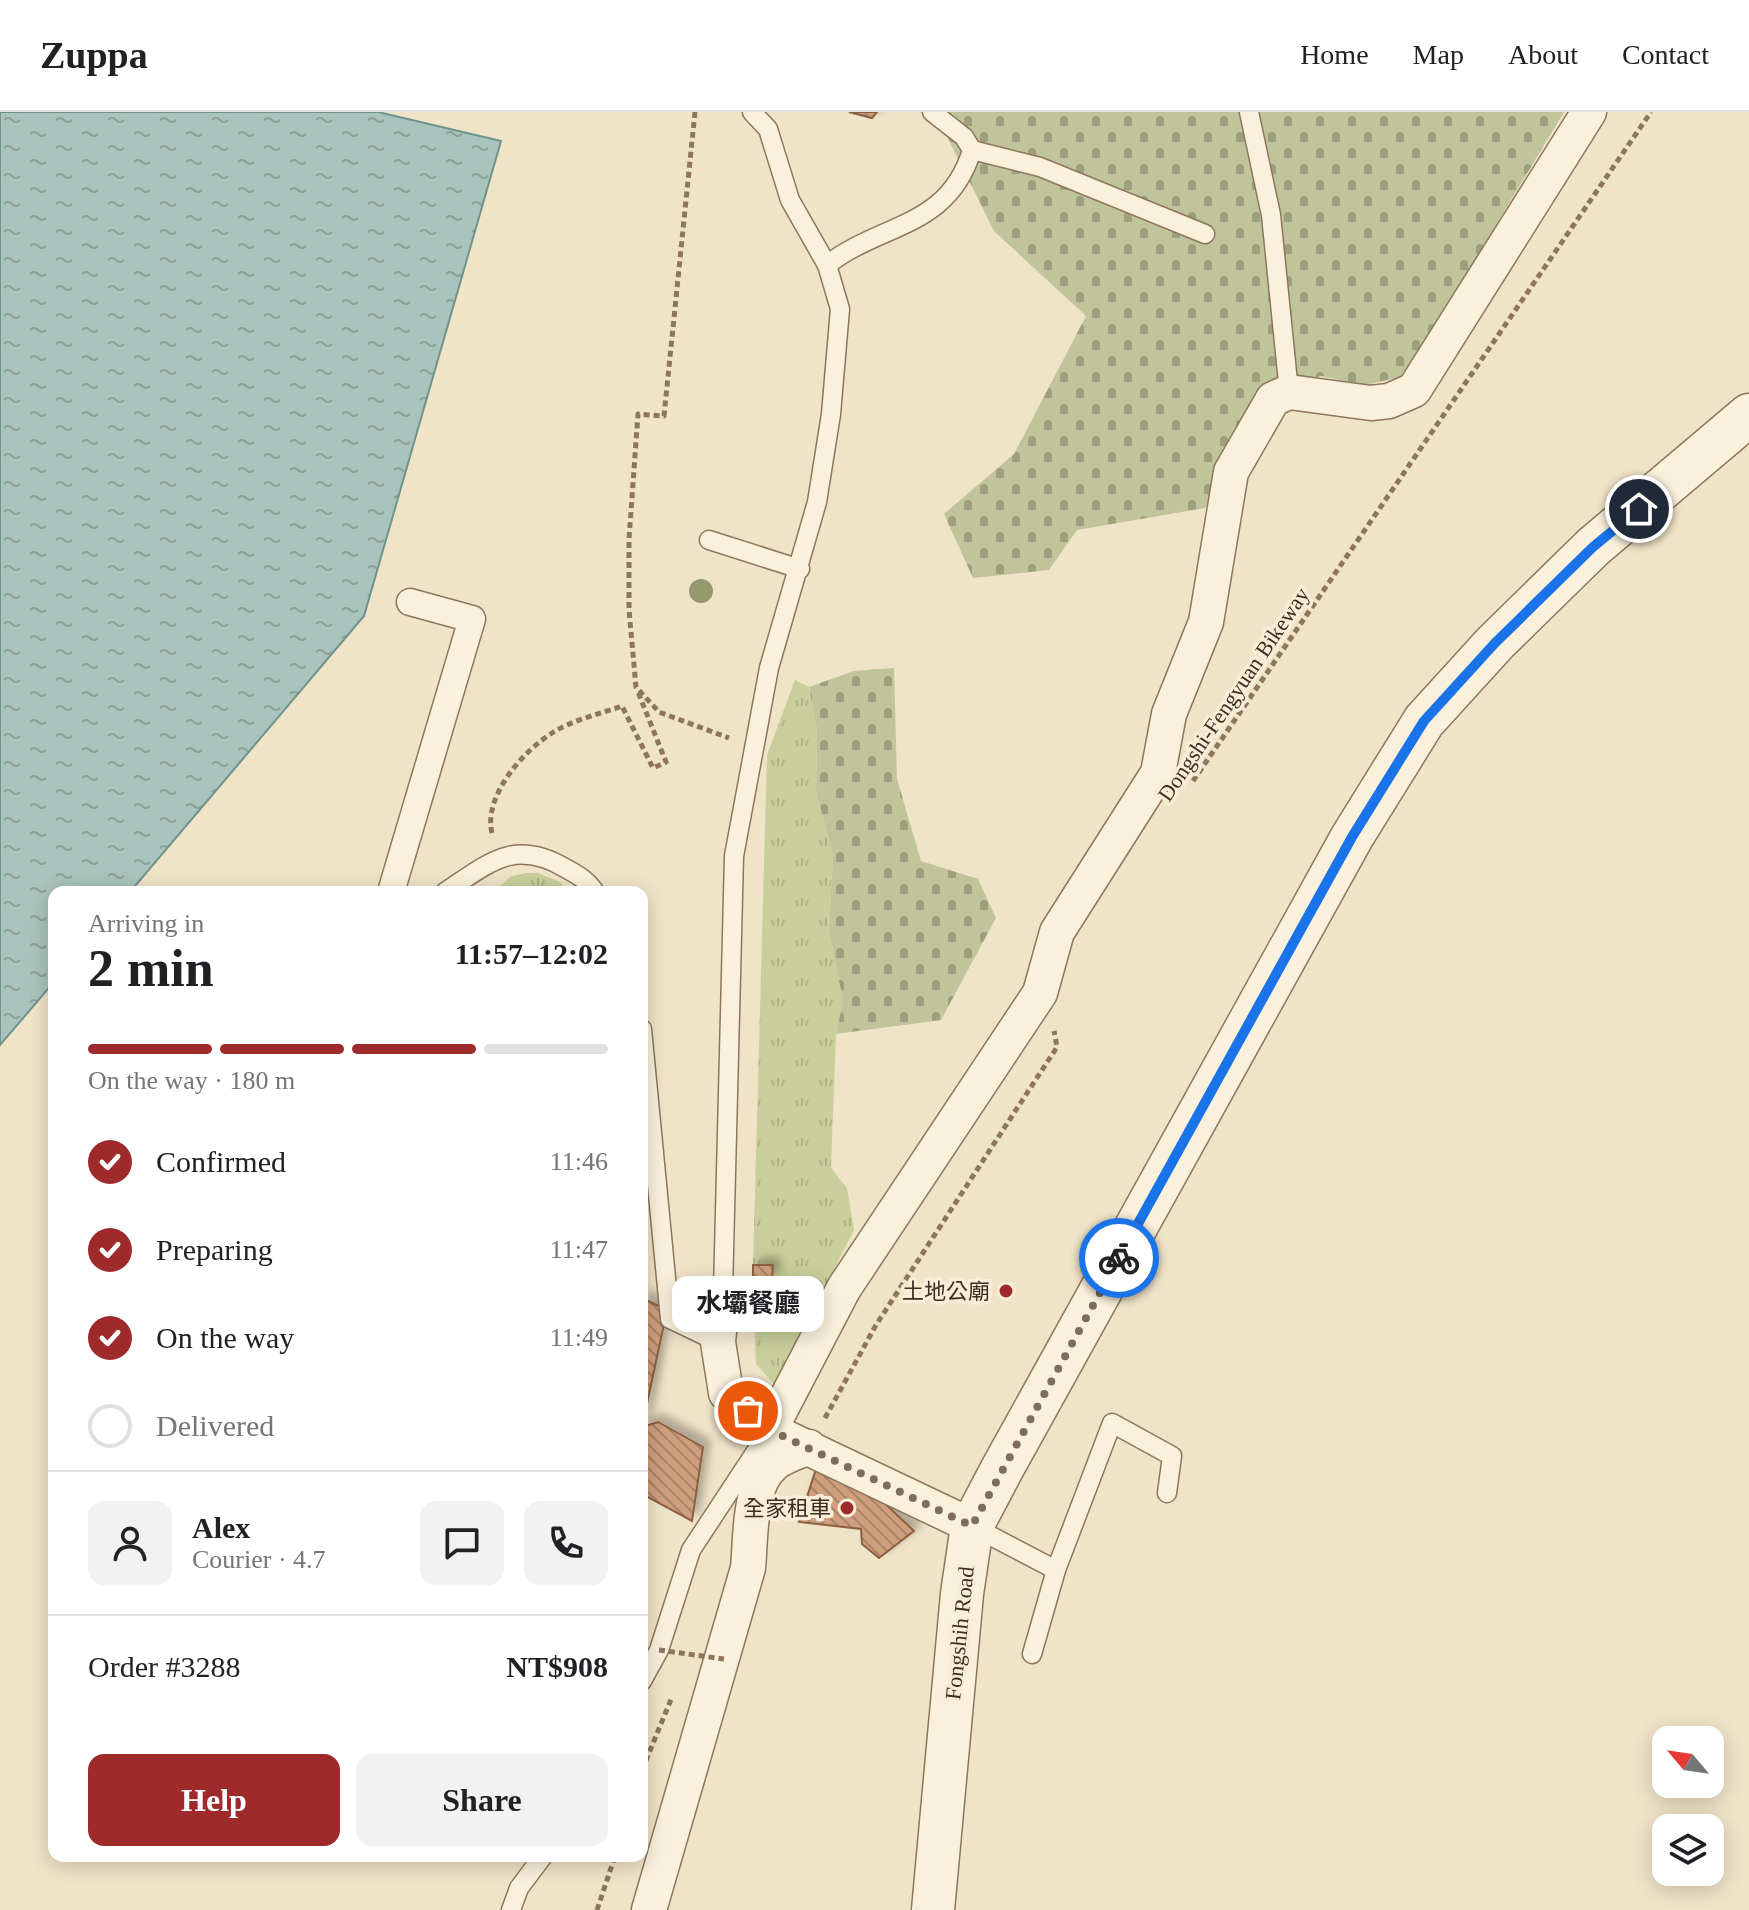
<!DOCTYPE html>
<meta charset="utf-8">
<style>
:root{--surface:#fff;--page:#f2f2f2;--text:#202124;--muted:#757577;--line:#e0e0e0;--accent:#9e2a2b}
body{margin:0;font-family:"Times New Roman","Noto Sans TC",serif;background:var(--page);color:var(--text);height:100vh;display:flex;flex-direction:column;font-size:30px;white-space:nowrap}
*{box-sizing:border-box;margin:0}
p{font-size:26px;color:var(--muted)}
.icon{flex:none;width:44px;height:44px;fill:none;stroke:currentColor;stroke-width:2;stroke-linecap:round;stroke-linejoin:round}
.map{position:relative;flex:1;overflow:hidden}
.side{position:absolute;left:48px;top:774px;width:600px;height:976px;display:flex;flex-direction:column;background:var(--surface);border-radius:16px;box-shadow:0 4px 20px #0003}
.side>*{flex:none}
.needle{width:52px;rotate:299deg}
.controls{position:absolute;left:1652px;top:1614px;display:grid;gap:16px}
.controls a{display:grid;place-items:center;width:72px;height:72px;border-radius:16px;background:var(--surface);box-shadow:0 4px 20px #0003;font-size:40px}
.pin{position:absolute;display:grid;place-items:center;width:68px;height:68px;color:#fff;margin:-34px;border:4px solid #fff;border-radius:50%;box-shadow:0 2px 8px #0007}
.courier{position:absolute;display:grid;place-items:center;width:80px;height:80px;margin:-40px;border:6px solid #1a73e8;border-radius:50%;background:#fff;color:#222;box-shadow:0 2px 10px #0007}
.bubble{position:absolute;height:56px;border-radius:16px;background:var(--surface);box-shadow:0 4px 20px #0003;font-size:26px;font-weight:700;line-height:56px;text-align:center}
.summary em{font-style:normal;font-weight:700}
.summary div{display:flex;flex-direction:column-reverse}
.summary{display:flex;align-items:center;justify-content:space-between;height:136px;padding:0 40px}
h1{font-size:52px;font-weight:700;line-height:60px}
.bar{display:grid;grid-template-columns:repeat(4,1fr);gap:12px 8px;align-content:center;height:96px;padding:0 40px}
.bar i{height:10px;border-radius:6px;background:var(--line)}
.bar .selected{background:var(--accent)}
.bar p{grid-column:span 4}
.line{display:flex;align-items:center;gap:20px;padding:0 40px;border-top:2px solid var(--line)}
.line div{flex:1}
.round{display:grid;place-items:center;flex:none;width:84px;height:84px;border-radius:16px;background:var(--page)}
ol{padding:0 40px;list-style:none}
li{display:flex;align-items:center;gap:24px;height:88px}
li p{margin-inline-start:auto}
li .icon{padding:8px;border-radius:50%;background:var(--accent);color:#fff;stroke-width:4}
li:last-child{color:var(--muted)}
li i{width:44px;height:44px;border:4px solid var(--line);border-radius:50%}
.button{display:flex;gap:16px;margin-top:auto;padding:16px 40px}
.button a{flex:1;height:92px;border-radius:16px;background:var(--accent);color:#fff;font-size:32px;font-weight:700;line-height:92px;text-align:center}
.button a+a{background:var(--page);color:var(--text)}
header{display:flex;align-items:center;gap:48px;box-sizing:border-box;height:112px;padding:0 40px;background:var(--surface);border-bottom:2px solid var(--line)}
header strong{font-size:38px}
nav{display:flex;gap:44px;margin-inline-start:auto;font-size:28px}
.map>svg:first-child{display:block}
.grass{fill:url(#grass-tufts)}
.cemetery{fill:url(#cemetery-stones)}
.water{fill:url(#water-ripples);stroke:#6f938a;stroke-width:2}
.building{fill:url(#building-back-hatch);stroke:#8d5f41;stroke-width:2;filter:url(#shadow)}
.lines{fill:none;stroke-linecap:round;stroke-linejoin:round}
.service-casing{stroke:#8d765c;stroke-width:21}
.pedestrian-casing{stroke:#8d765c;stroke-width:29}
.minor-casing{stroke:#8d765c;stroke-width:37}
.tertiary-casing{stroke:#8d765c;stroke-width:45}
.path{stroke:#8d765c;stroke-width:5;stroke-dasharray:6 4;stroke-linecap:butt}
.service{stroke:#faf1dc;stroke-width:18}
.pedestrian{stroke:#faf1dc;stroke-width:26}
.minor{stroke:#faf1dc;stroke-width:34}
.tertiary{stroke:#faf1dc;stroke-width:42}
.path-bridge{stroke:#8d765c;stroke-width:5;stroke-dasharray:6 4;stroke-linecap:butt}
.tree{fill:#96986f}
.done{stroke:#7c6e5b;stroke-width:8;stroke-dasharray:0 14.4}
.route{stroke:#1a73e8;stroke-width:10}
.poi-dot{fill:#9e2a2b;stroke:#f7eed8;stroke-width:3}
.labels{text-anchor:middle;stroke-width:7;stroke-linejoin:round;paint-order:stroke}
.street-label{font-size:22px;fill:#3d2e20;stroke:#f7eed8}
.poi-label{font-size:22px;fill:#3d2e20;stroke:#f7eed8;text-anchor:end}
</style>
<header>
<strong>Zuppa</strong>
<nav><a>Home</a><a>Map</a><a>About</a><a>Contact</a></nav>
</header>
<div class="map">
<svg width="1749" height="1798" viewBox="0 0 1749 1798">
<defs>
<pattern id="grass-tufts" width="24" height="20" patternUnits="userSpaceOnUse" patternTransform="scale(2)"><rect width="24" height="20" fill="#c9cf9b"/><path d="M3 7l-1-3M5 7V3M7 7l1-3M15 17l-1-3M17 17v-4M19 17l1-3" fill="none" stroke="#aeb285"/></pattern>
<pattern id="cemetery-stones" width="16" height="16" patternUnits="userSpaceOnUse" patternTransform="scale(2)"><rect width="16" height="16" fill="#bfc49a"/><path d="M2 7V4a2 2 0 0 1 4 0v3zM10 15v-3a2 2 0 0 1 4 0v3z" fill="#9ca07d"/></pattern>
<pattern id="water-ripples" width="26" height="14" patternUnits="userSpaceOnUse" patternTransform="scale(2)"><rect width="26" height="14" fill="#a9c4bc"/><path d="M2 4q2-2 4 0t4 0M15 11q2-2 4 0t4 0" fill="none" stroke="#8ba098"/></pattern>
<pattern id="building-back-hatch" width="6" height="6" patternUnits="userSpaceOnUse" patternTransform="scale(2)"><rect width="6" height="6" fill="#cf9f7d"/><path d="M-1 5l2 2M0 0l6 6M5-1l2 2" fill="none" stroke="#a98266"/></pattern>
<filter id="shadow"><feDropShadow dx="7" dy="-7" stdDeviation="4" flood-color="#0004"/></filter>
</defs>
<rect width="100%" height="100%" fill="#f0e4c8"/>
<g class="grass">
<polygon points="795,568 809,575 817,618 816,679 833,743 829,819 843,889 836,922 831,1056 847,1076 854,1118 775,1273 756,1252 753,1168 772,1168 773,1154 753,1153 767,643"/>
<polygon points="525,761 538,761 562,771 563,780 494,780 510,765"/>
</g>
<g class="cemetery">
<polygon points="935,0 1564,0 1405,264 1365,273 1321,264 1273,276 1231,328 1205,396 1077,418 1049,458 973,466 944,402 1014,342 1086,204 994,119"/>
<polygon points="894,556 897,667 921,749 978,767 996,806 941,908 836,922 843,889 829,819 833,743 816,679 817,618 809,575 854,559"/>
</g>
<polygon class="water" points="0,0 378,0 501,29 364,504 130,780 54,780 54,870 0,933"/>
<g class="building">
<polygon points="849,0 877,0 872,6"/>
<polygon points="753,1153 773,1153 772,1168 753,1168"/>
<polygon points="642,1186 667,1198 642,1315"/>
<polygon points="658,1310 703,1335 692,1409 642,1382 642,1315"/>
<polygon points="817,1354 876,1383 914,1419 879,1446 862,1432 861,1417 799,1410"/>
</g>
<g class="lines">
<g class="service-casing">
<g id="service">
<polyline points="1249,0 1271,103 1289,280"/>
<polyline points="972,38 1040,55 1205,122"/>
<path d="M 827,153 C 882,110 948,117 972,38 L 964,25 L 932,0"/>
<polyline points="709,428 800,457"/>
<path d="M 445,780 C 489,751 514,726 565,756 C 578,763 587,768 595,780"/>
<polyline points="642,917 670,1207 718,1230"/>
<polyline points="723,1179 734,744 769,556 817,390 831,302 840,197 827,153 790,88 768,17 752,0"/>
<polyline points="972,1414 1056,1458"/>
<polyline points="1032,1542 1056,1458 1112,1311 1172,1344 1167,1381"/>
<polyline points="642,1569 659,1538 691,1438 770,1318"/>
<polyline points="511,1798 519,1776 543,1744"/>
</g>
</g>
<g class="pedestrian-casing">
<polyline id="pedestrian" points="391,780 472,507 410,490"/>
</g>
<g class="minor-casing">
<g id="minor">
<polyline points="723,1179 718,1230 726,1281 770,1318 972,1414"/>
<polyline points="770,1318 844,1176 1040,881 1057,820 1158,661 1169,602 1206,510 1231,360 1273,287 1289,280 1371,291 1389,289 1414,278 1589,0"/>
<path d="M 649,1798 L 748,1456 C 751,1425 748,1373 774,1352 C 783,1344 798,1340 809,1335"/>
</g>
</g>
<g class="tertiary-casing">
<polyline id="tertiary" points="933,1798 962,1482 972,1414 1002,1357 1352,725 1424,609 1495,531 1593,435 1749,303"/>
</g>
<g class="path">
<polyline points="695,0 664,304 638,302 629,427 629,498 636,575 659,600 729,626"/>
<polyline points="1193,669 1651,0"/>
<path d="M 492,721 C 483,685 522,640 552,621 C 572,608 600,602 622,594 L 653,656 L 666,650 L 638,580"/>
<polyline points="825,1306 876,1213 1057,935 1054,919"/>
<polyline points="642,1658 672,1585"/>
<polyline points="597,1798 615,1744"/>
</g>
<use href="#service" class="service"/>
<use href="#pedestrian" class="pedestrian"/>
<use href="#minor" class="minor"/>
<use href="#tertiary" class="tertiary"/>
<polyline class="path-bridge" points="659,1538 724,1547"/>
</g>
<circle class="tree" cx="701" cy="479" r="12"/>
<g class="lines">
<polyline class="done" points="748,1299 770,1318 972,1414 1119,1146"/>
<polyline class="route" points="1119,1146 1352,725 1424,609 1495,531 1593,435 1639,397"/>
</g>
<g class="poi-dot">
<circle cx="1006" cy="1179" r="8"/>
<circle cx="847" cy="1396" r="8"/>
</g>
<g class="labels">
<g class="street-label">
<text transform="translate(1233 582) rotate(-56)" y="8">Dongshi-Fengyuan Bikeway</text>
<text transform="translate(959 1521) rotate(-84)" y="8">Fongshih Road</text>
</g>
<g class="poi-label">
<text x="990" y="1187">土地公廟</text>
<text x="831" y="1404">全家租車</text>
</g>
</g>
</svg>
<div class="controls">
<a><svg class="needle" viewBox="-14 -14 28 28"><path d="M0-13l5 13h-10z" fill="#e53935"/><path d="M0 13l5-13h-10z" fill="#757577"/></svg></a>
<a><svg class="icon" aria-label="layers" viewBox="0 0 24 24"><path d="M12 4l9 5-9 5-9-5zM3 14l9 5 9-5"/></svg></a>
</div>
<div class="pin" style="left:748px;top:1299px;background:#ea580c"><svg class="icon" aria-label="bag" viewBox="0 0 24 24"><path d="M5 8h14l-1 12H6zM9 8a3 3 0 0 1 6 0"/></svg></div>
<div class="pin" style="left:1639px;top:397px;background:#1f2937"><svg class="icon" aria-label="home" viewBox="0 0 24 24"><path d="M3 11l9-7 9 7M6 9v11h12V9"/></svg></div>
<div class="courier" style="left:1119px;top:1146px"><svg class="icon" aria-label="bike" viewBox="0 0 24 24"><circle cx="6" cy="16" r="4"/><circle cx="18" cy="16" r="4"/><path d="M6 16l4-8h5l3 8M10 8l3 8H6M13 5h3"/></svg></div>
<div class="bubble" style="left:672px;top:1164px;width:152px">水壩餐廳</div>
<section class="side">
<div class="summary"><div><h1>2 min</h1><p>Arriving in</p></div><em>11:57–12:02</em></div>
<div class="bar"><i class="selected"></i><i class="selected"></i><i class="selected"></i><i></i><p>On the way · 180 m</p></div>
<ol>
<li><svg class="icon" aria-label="check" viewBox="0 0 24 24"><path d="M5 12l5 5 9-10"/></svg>Confirmed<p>11:46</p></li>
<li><svg class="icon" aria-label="check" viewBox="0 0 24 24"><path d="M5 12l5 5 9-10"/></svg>Preparing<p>11:47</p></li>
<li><svg class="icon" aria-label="check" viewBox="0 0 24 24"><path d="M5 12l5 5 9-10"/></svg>On the way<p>11:49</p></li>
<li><i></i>Delivered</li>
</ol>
<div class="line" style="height:144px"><a class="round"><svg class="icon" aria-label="person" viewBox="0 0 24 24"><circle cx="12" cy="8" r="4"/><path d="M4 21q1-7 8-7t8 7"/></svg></a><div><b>Alex</b><p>Courier · 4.7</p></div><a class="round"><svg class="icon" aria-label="chat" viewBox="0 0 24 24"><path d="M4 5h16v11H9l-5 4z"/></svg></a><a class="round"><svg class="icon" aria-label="phone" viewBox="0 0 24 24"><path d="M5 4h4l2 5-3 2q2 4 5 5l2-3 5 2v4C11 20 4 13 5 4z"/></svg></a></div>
<div class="line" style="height:104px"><div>Order #3288</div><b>NT$908</b></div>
<div class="button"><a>Help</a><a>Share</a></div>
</section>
</div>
